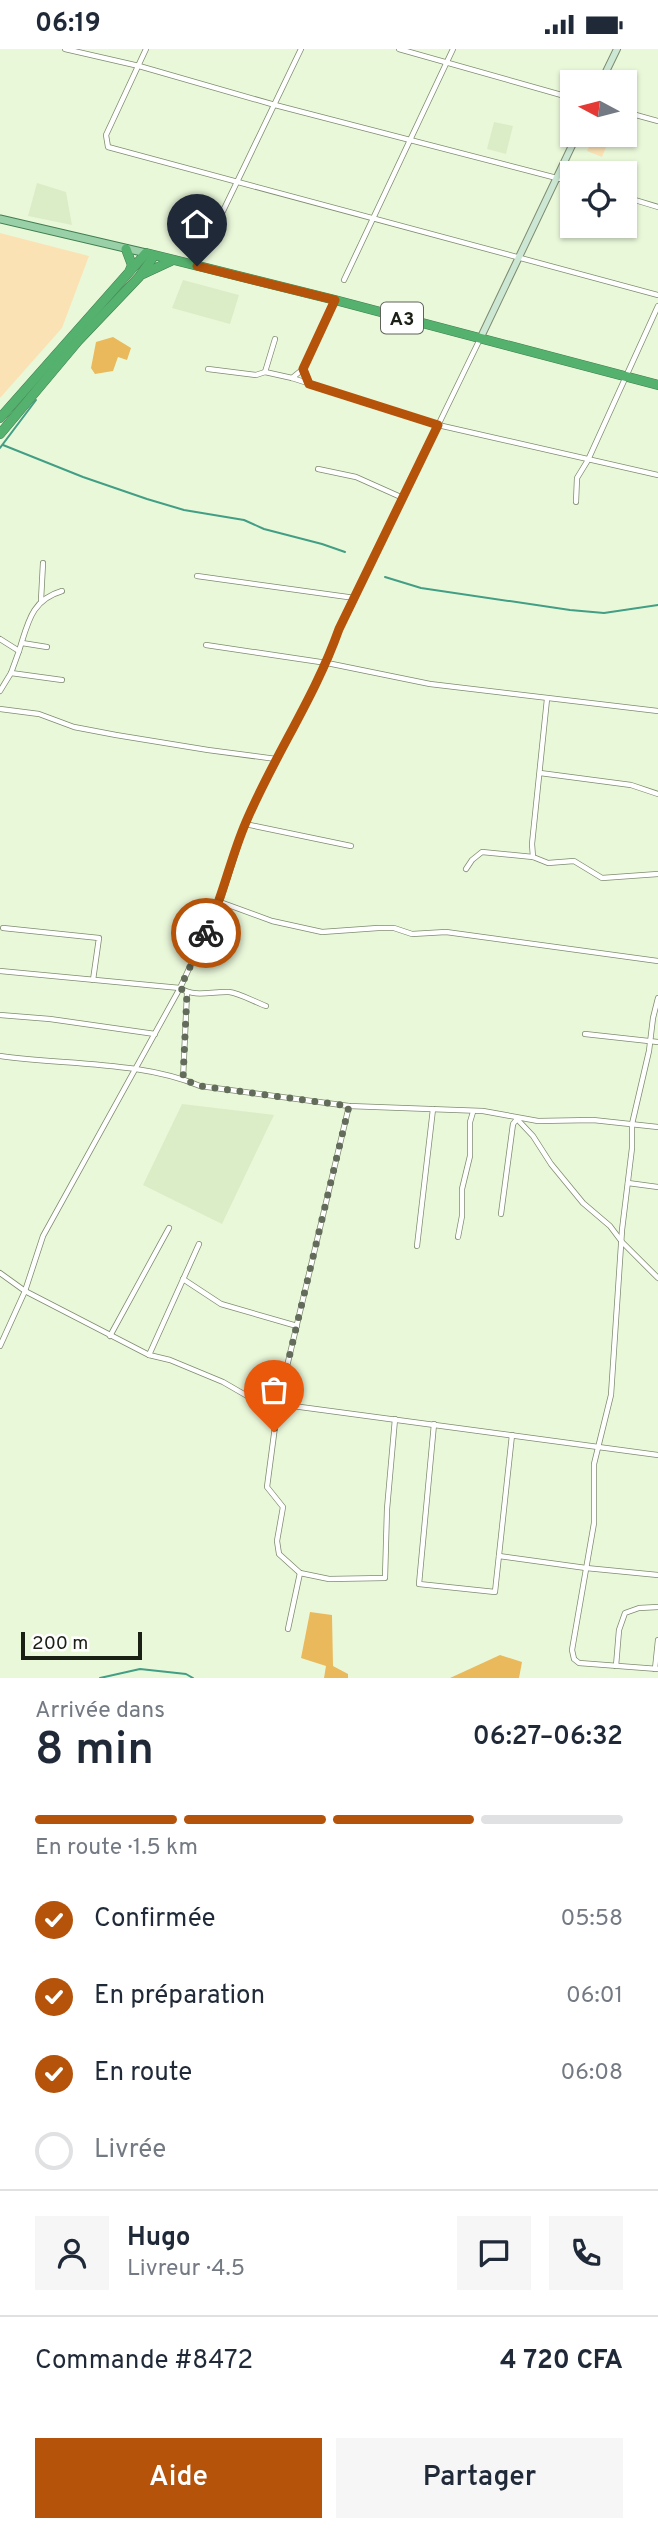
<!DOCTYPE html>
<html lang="fr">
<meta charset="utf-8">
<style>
:root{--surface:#fff;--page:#f6f6f7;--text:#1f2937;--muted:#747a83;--line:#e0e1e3;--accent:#b45309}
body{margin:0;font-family:Overpass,sans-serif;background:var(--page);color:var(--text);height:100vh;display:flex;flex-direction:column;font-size:26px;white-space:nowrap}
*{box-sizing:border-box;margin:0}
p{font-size:23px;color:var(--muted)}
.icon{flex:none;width:38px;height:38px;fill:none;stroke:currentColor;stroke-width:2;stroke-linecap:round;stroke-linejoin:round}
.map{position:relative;height:1629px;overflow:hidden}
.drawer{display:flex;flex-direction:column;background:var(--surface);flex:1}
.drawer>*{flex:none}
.needle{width:46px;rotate:277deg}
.controls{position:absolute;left:560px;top:21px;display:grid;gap:14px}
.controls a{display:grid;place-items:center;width:77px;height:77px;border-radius:0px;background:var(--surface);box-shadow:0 2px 5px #0004;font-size:35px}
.scale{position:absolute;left:21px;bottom:18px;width:121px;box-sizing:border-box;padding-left:7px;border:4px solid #1b2015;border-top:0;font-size:19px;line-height:24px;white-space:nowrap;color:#1b2015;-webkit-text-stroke:5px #fff;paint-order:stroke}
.pin{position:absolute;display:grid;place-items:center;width:60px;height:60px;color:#fff;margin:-72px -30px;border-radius:50% 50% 50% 0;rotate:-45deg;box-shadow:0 0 7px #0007}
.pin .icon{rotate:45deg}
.courier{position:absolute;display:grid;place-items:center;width:70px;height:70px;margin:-35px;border:5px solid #b45309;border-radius:50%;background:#fff;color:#222;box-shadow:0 2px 9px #0007}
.head em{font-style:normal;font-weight:600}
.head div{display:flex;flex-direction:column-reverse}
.head{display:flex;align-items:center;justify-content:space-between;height:119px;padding:0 35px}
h1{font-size:46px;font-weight:600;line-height:52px}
.bar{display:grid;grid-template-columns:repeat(4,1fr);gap:10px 7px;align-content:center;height:84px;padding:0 35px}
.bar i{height:9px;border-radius:5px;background:var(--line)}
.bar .selected{background:var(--accent)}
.bar p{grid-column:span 4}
.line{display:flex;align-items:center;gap:18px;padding:0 35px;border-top:2px solid var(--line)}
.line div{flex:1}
.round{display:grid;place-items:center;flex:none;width:74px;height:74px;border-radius:0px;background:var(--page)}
ol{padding:0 35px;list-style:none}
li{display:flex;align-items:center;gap:21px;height:77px}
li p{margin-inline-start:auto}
li .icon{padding:7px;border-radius:50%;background:var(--accent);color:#fff;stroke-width:4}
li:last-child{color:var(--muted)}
li i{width:38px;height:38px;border:4px solid var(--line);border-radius:50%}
.cta{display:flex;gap:14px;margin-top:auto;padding:14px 35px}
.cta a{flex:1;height:80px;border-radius:0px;background:var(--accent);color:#fff;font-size:28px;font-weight:600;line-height:80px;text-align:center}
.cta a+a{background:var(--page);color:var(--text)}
.status{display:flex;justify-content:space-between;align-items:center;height:49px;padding:0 35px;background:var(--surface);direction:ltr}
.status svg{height:19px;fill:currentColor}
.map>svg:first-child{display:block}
.built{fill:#dbedc7}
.green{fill:#fbe2b4}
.forest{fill:#e9b95c}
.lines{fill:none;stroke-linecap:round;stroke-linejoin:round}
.stream{stroke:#429e84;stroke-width:2}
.street-casing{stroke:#7e8b6f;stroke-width:6}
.secondary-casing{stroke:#7e8b6f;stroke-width:8}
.primary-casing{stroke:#417e4f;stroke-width:9}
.highway-casing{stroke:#417e4f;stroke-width:10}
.street{stroke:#fff;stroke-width:4.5}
.secondary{stroke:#cce8d4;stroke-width:6}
.primary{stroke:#99d0a8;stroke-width:7}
.highway{stroke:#55b16e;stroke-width:9}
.done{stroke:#636c5a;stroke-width:7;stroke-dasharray:0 12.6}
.route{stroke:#b45309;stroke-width:9}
.labels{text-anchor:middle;stroke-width:7;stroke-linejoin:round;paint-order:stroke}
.shield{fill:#fff;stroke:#5f635b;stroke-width:2}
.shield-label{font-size:19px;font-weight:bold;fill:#1b2015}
</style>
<div class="status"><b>06:19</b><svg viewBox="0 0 49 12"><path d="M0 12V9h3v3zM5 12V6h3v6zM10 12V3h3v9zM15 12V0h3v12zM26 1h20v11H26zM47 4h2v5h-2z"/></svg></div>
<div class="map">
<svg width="658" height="1629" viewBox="0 0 658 1629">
<rect width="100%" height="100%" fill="#eaf8da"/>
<g class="built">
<polygon points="494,73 513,77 506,105 487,100"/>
<polygon points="37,134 66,143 72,176 28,167"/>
<polygon points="183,231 239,246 230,275 172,259"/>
<polygon points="182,1055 274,1066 222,1175 143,1136"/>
</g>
<g class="green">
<polygon points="594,86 611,86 602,108 587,102"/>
<polygon points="0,184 89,207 62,279 0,349"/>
</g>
<g class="forest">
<polygon points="113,288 131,299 127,311 118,308 113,322 95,325 91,319 96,293"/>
<polygon points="310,1563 332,1566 333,1617 348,1625 348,1629 324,1629 326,1617 301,1609"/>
<polygon points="500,1606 522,1613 519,1629 450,1629"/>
</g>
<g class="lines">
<g class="stream">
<polyline points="3,396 83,428 147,450 184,461 244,471 264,480 322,495 345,503"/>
<polyline points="0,399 36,351"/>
<polyline points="385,528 421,539 570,561 604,564 658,556"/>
<polyline points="100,1629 140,1620 186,1625 193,1629"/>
</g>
<g class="street-casing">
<g id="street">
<polyline points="65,0 139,17 275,56 572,133"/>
<polyline points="146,0 106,86 108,98 658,246"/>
<polyline points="399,0 572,49"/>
<polyline points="625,63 658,72"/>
<polyline points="625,148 658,158"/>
<polyline points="197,216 301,0"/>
<polyline points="344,231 453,0"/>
<polyline points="208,320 256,326 265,323 292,329 438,376 658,426"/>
<polyline points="303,320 309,335"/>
<polyline points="265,323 275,290"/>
<polyline points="292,329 303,320 334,251"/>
<polyline points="318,420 356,428 403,449"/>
<polyline points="576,453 577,429 588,411 658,257"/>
<polyline points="197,527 355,549"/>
<polyline points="41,551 43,514"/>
<polyline points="0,590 19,602 11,624 0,642"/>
<polyline points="22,594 47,598"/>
<polyline points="206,596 327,614 430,635 658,662"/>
<path d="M 19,602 C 28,574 31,551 62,542"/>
<polyline points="11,624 62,631"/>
<polyline points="547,650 532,795 533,808 548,814 574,812 602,829 658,825"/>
<polyline points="0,660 39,665 74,678 116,686 208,701 276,710"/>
<polyline points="540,724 631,736 658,745"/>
<polyline points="245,775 351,797"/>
<polyline points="466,820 472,811 482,803 533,808"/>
<polyline points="220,853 272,872 322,883 378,879 394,879 412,885 446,883 658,912"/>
<polyline points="3,879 99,889 93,931"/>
<path d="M 0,922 L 180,939 C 195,949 212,942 229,943 C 239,944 255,953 266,957"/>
<polyline points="658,949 653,969 649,1002 632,1075 632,1099 622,1181 611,1346 594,1415 594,1474 572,1601 574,1610 579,1614 658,1620"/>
<polyline points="0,966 50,970 155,985"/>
<polyline points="585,985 658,993"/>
<path d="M 0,1007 C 64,1016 141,1012 200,1037 L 349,1057 L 483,1062 L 538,1072 L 593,1071 L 658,1078"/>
<polyline points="183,1030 187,944"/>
<polyline points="349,1057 278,1355 267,1438 283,1458 277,1492 279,1505 300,1524 329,1530 385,1529 387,1460 395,1370"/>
<polyline points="628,1134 658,1138"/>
<polyline points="501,1165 513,1075 517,1070 533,1087 551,1115 583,1154 610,1177 622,1193 658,1229"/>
<polyline points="458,1188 462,1167 462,1140 470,1107 470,1073 473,1063"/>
<polyline points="417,1197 433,1060"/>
<polyline points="0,1224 25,1242 149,1306 170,1311 223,1333 249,1348 278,1355 658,1406"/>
<polyline points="183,1230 221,1255 297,1277"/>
<polyline points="110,1287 169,1179"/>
<polyline points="0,1297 25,1242 43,1187 180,939 220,853 245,775 276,710 327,614 339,580 480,290"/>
<polyline points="149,1306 199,1195"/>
<polyline points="434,1375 419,1535 495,1543 512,1386"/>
<polyline points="499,1507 586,1519 658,1526"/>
<polyline points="288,1580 300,1524"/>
<polyline points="616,1617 619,1581 625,1564 639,1559 658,1558"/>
<polyline points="655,1620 658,1591"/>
</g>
</g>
<g class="secondary-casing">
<g id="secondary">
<polyline points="601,33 617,0"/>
<polyline points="480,290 577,86"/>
</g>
</g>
<g class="primary-casing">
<polyline id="primary" points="0,170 146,204"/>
</g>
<g class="highway-casing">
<g id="highway">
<polyline points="126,200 132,216 130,221"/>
<polyline points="143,225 171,212"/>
<polyline points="0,369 146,204 335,251 658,336"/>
<polyline points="0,385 78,292 139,228 154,207"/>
</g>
</g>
<use href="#street" class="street"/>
<use href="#secondary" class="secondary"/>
<use href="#primary" class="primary"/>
<use href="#highway" class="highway"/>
</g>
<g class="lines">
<polyline class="done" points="206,884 180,939 187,944 183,1030 200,1037 349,1057 278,1355 274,1383"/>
<path class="route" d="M 197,217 L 335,251 L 303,320 L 309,335 L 438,376 L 339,580 C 315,648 274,707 246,773 C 230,810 223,848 206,884"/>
</g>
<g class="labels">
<rect class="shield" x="381" y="253.5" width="42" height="31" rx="5"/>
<g class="shield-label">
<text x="402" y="276">A3</text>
</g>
</g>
</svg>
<div class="controls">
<a><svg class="needle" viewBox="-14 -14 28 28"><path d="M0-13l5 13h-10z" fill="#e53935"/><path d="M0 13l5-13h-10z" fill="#747a83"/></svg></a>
<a><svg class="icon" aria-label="locate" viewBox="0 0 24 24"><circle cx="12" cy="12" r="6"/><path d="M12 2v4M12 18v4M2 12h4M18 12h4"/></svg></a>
</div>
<div class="scale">200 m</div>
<div class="pin" style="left:274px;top:1383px;background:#ea580c"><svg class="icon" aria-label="bag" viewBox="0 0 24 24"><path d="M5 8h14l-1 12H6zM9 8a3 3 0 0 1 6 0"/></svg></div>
<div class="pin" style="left:197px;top:217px;background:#1f2937"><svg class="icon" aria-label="home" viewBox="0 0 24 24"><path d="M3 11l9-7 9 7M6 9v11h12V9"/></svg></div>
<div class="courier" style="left:206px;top:884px"><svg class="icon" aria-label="bike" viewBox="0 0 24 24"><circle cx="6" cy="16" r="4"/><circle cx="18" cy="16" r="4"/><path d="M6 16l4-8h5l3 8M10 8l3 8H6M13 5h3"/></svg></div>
</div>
<section class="drawer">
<div class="head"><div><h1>8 min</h1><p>Arrivée dans</p></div><em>06:27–06:32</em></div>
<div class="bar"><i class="selected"></i><i class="selected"></i><i class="selected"></i><i></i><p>En route · 1.5 km</p></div>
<ol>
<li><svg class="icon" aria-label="check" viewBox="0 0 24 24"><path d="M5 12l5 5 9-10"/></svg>Confirmée<p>05:58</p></li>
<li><svg class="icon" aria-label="check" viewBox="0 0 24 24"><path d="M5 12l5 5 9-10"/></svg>En préparation<p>06:01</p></li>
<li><svg class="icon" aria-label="check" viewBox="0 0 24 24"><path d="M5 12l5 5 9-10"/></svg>En route<p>06:08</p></li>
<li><i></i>Livrée</li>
</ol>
<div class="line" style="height:126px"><a class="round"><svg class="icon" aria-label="person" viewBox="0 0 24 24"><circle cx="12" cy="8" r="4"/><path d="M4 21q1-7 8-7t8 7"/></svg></a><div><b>Hugo</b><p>Livreur · 4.5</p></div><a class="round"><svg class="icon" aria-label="chat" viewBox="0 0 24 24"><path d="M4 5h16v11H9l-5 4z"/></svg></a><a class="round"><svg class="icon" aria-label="phone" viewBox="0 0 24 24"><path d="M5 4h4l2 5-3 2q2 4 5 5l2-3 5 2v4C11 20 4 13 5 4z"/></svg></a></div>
<div class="line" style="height:91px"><div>Commande #8472</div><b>4 720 CFA</b></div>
<div class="cta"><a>Aide</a><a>Partager</a></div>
</section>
